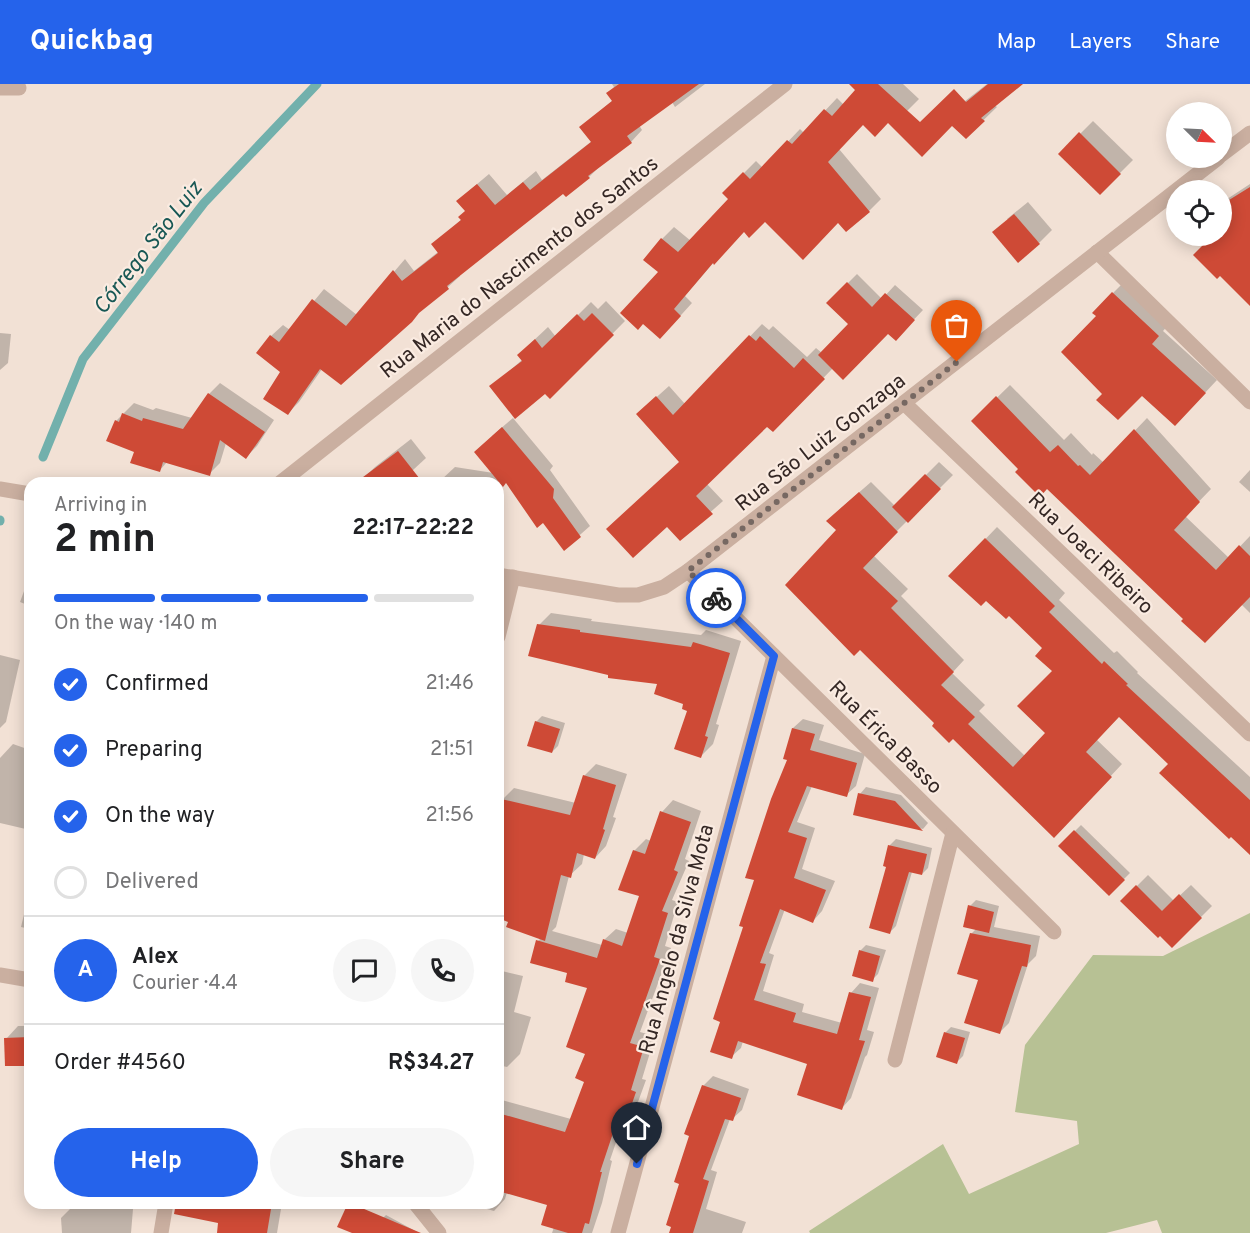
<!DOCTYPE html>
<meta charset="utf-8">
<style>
:root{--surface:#fff;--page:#f6f6f6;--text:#202124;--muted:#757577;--line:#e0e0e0;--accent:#2563eb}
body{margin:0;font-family:Overpass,sans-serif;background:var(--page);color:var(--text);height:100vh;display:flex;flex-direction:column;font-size:22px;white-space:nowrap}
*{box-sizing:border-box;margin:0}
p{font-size:20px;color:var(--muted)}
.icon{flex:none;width:33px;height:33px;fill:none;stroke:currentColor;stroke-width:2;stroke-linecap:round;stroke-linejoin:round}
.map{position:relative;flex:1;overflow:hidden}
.side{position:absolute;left:24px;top:393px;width:480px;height:732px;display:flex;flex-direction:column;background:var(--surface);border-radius:18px;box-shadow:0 3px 15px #0003}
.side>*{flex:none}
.needle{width:39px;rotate:114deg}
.controls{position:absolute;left:1166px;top:18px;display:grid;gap:12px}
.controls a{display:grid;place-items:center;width:66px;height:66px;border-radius:50%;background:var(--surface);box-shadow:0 3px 15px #0003;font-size:30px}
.pin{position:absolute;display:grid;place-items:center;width:51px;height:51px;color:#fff;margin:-62px -26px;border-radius:50% 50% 50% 0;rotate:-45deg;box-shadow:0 0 6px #0007}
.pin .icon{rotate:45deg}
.courier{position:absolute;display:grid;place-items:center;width:60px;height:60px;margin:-30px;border:4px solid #2563eb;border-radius:50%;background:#fff;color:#222;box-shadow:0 2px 8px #0007}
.head em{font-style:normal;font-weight:700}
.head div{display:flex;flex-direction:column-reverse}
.head{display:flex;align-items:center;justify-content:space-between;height:102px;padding:0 30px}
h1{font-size:39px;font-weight:700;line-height:45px}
.bar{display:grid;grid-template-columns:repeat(4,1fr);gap:9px 6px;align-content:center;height:72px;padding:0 30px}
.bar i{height:8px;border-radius:4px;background:var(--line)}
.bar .on{background:var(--accent)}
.bar p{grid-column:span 4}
.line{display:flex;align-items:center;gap:15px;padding:0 30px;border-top:2px solid var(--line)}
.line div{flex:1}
.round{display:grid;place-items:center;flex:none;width:63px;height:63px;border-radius:32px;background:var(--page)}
ol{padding:0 30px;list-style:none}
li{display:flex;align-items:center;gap:18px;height:66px}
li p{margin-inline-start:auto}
li .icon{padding:6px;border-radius:50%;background:var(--accent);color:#fff;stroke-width:4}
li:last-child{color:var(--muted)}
li i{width:33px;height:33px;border:3px solid var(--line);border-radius:50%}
.cta{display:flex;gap:12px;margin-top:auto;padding:12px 30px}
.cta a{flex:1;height:69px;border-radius:36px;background:var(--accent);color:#fff;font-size:24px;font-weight:700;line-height:69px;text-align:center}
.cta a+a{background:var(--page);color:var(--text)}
header{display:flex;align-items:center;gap:36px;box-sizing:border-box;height:84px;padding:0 30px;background:var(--accent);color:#fff}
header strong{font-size:28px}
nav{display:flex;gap:33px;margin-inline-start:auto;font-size:21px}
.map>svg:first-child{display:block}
.green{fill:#b7c194}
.shadow{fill:#0003}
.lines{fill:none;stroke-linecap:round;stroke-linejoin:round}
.stream{stroke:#72b0ac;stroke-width:9}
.building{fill:#ce4a36}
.minor{stroke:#caafa0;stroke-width:15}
.done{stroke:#766862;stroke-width:6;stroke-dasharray:0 10.8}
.route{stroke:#2563eb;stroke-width:8}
.labels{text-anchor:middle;stroke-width:4.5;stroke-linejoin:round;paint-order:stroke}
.street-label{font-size:21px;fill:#342724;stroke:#faebe1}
.water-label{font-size:22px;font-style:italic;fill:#175754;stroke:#faebe1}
</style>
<header>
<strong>Quickbag</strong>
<nav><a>Map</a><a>Layers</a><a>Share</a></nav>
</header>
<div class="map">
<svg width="1250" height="1149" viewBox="0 0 1250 1149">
<rect width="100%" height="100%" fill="#f2e1d5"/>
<polygon class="green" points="1250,829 1250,1149 1162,1149 1157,1136 1106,1149 810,1149 809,1147 943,1060 969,1110 1079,1060 1077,1037 1015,1028 1025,961 1093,871 1163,872"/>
<g class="shadow">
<polygon points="612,0 705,0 675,23 672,18 639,41 642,46 631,58 601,81 589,93 563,108 458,190 460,192 448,203 426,221 411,237 322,285 299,318 288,329 282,288 271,252 283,241 290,246 324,205 357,231 405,175 414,187 438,168 433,161 462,135 466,127 470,106 489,90 507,111 536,87 542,96 592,57 581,43 613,16 608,9 614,3"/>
<polygon points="851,0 903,0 919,15 904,30 889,38 863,39 839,65 881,115 869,127 839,137 765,136 744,147 714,178 685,212 692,219 672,241 660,188 662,155 674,143 691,157 730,115 724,109 756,77 763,84 800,45 804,49 837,14 844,21 857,6"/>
<polygon points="987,0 1021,0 994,21 997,23 966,53 960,21"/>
<polygon points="1093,37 1133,76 1100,109 1060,70"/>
<polygon points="1250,100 1250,220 1220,190 1195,171 1214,152 1221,152 1221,119"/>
<polygon points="1028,118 1052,146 1039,159 1007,135"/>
<polygon points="857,190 882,215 895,201 923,226 904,246 888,248 833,284 773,346 767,341 707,400 723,417 680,455 681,378 650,319 669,302 685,320 762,240 769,246 773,242 807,273 816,264 822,269 850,240 828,219"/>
<polygon points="1125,197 1170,239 1163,247 1217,296 1187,328 1142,310 1104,310 1098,232 1113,209"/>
<polygon points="606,217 625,237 550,313 546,308 491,303 523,275 532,258 548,243 556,253 591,218 598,225"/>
<polygon points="0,249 11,250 8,279 0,286"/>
<polygon points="220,299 274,336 257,362 246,373 226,359 220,379 209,390 167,378 160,386 135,367 116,337 134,319 153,326 156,324 192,334 209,310"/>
<polygon points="1010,301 1064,356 1071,349 1092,371 1093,369 1104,379 1147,334 1211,405 1185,432 1229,474 1250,452 1250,529 1241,520 1185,535 1047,403 1020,385 973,337"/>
<polygon points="513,334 553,382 550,386 590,442 564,465 544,437 492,352"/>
<polygon points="411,355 426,374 413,386 397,399 364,399 362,396 375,383"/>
<polygon points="939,378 953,391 873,471 908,505 901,512 964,576 952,589 985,621 979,627 1025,672 1047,649 1054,587 1045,564 1009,530 950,492 997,443 1065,509 1059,516 1114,569 1117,567 1138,588 1137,589 1250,693 1250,770 1170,680 1119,631 1096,655 1122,680 1065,741 936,639 860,564 838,446 840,425 871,398 895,422"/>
<polygon points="455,383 500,390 498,401 498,399 441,399 441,396"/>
<polygon points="1250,386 1250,408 1239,398"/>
<polygon points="30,491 30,522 20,518"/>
<polygon points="551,529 592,535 591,537 701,551 706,546 741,557 716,640 719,641 713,660 701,672 689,626 685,619 659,599 610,590 539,541"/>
<polygon points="0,571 20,576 6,638 0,644"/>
<polygon points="542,632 565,639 558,662 552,668 536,638"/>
<polygon points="803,635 824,641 819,656 865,670 856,702 846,711 812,702 797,738 815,744 802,785 835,797 822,827 813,837 785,825 769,869 774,871 763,907 804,920 802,928 842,939 851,909 860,899 879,904 867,946 874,948 867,971 865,973 851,1014 842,1024 809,979 743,957 741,964 731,973 722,937 756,795 789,675 785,674 793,644"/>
<polygon points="13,660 30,666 30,746 0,739 0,674"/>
<polygon points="596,680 627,690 613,733 616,734 606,762 595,774 584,770 582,780 569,792 556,843 552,847 602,861 604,856 616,845 628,849 641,812 634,767 646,755 651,757 662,728 673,716 701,727 685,775 689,777 672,816 678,818 665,862 671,864 640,948 655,952 642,995 646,996 638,1018 626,1029 610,1076 612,1077 602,1119 592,1149 552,1149 554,1143 549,1120 507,1108 505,1115 494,1127 466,1119 498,1119 498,1015 571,1035 585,997 589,903 569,888 538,857 541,854 510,837 498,833 498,800 506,753 498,751 498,734 502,716 514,704 576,719 584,692"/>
<polygon points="866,703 901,711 928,739 923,745 855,729 860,710"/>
<polygon points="1081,741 1130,789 1109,810 1060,762"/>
<polygon points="896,755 932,764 928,784 922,790 912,788 896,842 890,848 888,782 890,761"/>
<polygon points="1148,791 1174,817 1191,801 1212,822 1172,862 1122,817"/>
<polygon points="30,805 30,845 21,843"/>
<polygon points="976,816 999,822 994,843 1040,852 1036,872 1028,880 1009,939 999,949 980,895 971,850 976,845 970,822"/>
<polygon points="866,861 886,866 878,890 872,896 860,867"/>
<polygon points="498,886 523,892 514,928 531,933 520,970 507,983 498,981"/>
<polygon points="18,942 30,942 30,981 6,955"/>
<polygon points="951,943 970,948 963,972 957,978 945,949"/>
<polygon points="713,992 749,1005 742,1026 732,1035 730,1035 711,1086 717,1088 706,1125 746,1138 742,1149 670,1149 690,1051 703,1002"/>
<polygon points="219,1119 282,1119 277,1149 218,1149"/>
<polygon points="334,1119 363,1119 354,1128"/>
<polygon points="73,1122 133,1125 131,1149 62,1149 61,1134"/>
<polygon points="386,1131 419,1149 368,1149"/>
</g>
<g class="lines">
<g class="stream">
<polyline points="43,373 83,275 204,119 317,0"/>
<polyline points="0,437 0,436"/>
</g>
</g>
<g class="building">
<polygon points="619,0 699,0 627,52 632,59 588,92 590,94 566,113 563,110 447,202 449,205 419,229 412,238 341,301 320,285 288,331 263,315 280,288 256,269 270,251 279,258 312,215 346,242 393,186 402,197 438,169 431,160 461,136 458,133 465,127 456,117 477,100 495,121 523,98 530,106 591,58 579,43 612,17 606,9"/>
<polygon points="849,0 878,0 920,38 954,5 966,18 988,0 1023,0 981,34 985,37 966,55 952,42 922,73 888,39 875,53 863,41 828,78 870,128 846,148 838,139 803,176 765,138 749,154 744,148 714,181 713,179 674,225 681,232 660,255 643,240 638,246 620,229 658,188 643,176 661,154 678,168 728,115 722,109 743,88 750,95 787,56 792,60 824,25 832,32 855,6"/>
<polygon points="1079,48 1121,90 1100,111 1058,70"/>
<polygon points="1250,103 1250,222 1220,192 1217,195 1193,171 1212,152 1221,152 1221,121"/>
<polygon points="1014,130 1040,160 1018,179 992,148"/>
<polygon points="847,198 872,223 885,209 915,236 896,257 888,250 843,296 818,271 848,240 826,219"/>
<polygon points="1112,208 1159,252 1152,260 1206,309 1175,342 1142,312 1118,336 1096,316 1102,310 1061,268 1096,232 1092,229"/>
<polygon points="592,229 614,251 550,315 545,310 515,335 489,302 522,277 517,271 535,255 542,264 577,230 584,237"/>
<polygon points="749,251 756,257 760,252 794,284 803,274 825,295 773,348 767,343 696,412 713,430 680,457 667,443 633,474 606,445 679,378 636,330 656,312 673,331"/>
<polygon points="208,309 265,348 246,375 220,356 210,392 163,378 160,388 130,379 134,368 106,357 115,336 119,338 122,329 142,337 143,334 183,345"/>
<polygon points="996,312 1050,368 1058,361 1078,382 1080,381 1090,391 1134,345 1200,418 1174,446 1216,486 1239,461 1250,472 1250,513 1205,559 1181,537 1183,535 1047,405 1040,413 1015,388 1018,385 971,337"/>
<polygon points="502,343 554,405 553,414 581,453 564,467 543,439 537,444 506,399 503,403 474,368"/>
<polygon points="398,367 423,399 355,399"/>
<polygon points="925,390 941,405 908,439 892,423"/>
<polygon points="859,408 898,448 863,484 898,517 891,524 954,588 941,601 975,633 968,640 1013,683 1045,649 1017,622 1052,587 1035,572 1042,564 1009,532 1006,535 986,517 981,522 948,492 985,454 1055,522 1049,528 1102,580 1104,577 1128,600 1126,601 1250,716 1250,771 1231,753 1229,755 1159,689 1168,680 1119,633 1086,668 1112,693 1054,754 953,655 949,659 932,642 934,639 860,566 854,572 785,501 836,446 826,437"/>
<polygon points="537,540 580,546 580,548 691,563 693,558 730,569 705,652 708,653 701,674 674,665 687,627 682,625 683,620 654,610 657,600 608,594 608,591 528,572"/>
<polygon points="535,637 560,645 552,669 527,662"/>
<polygon points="792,644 815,650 810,666 857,679 847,713 807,702 788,748 807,754 794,794 826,806 813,839 780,825 760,879 766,880 754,916 796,929 793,938 837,950 849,908 871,913 859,956 865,957 842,1026 797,1011 807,980 738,957 732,975 710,968 720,938 713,935 743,843 739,842 754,796 745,794 771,715 787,676 783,675"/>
<polygon points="583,691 616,701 603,745 605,746 595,775 577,769 571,794 561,791 545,857 506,843 508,838 498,834 498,778 504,754 498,753 498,728 501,715 570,731"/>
<polygon points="858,709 895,717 923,747 853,731"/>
<polygon points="660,727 691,738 674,786 678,788 662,827 668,829 654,873 660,875 630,959 644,963 631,1006 636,1008 628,1031 620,1028 600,1088 602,1088 589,1140 585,1139 582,1149 568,1149 541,1141 547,1121 498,1107 498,1029 565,1048 584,998 575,994 585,970 566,963 587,904 565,898 567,889 530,879 536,856 597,874 603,855 622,862 639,812 618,806 633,766 645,770"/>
<polygon points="1074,746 1125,796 1109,812 1058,762"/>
<polygon points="888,761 927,770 922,791 909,788 890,850 869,844 886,783 883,782"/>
<polygon points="1136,801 1162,827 1179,810 1202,834 1172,864 1160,852 1158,854 1120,817"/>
<polygon points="968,821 994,828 989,849 963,843"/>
<polygon points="970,849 1031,861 1027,883 1022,882 1000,950 964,939 978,896 957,890"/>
<polygon points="859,866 880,872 873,898 852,892"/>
<polygon points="944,948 965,954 957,980 936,973"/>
<polygon points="30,953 30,982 5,982 4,954"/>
<polygon points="702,1001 741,1014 733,1037 725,1035 703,1095 709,1097 693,1149 669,1149 671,1143 666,1141 679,1100 674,1098 689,1052 684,1050"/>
<polygon points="176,1119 272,1119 267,1149 217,1149 218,1139 174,1130"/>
<polygon points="348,1119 350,1119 421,1149 352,1149 337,1143"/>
</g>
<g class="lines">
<g class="minor">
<polyline points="0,4 19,4"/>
<polyline points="1221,71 1250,49"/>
<polyline points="1097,168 1250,318"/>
<polyline points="904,319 1250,650"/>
<polyline points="280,399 785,0"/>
<polyline points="0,405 30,410"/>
<polyline points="688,487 1054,848"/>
<polyline points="498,491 618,511 638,511 664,503 688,487 1218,74"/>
<polyline points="498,553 513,493"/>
<polyline points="0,891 30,896"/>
<polyline points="895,976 953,749"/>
<polyline points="415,1119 439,1149"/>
<polyline points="161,1149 166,1119"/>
<polyline points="618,1149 774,572"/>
</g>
</g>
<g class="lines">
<polyline class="done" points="716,514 688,487 957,278"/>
<polyline class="route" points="637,1080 774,572 716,514"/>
</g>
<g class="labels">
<g class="street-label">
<text transform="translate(519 183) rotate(-38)" y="7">Rua Maria do Nascimento dos Santos</text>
<text transform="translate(820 358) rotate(-38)" y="7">Rua São Luiz Gonzaga</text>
<text transform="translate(1091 469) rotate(44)" y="7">Rua Joaci Ribeiro</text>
<text transform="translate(886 653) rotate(45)" y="7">Rua Érica Basso</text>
<text transform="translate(676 855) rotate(-75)" y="7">Rua Ângelo da Silva Mota</text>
</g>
<g class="water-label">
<text transform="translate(147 163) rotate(-52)" y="8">Córrego São Luiz</text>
</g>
</g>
</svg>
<div class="controls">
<a><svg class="needle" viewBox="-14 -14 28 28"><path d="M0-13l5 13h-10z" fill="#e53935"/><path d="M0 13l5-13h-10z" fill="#757577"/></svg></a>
<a><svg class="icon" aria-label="locate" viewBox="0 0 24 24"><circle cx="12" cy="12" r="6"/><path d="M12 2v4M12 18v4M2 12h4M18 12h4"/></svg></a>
</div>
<div class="pin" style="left:957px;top:278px;background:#ea580c"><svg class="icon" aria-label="bag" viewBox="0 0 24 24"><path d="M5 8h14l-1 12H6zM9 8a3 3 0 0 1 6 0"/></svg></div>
<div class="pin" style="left:637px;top:1080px;background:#1f2937"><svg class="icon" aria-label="home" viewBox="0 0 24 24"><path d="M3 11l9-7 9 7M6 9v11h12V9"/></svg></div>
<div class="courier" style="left:716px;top:514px"><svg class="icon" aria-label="bike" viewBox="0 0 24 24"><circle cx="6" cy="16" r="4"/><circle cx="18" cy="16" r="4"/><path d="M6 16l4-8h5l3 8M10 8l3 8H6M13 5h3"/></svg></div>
<section class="side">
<div class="head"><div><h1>2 min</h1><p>Arriving in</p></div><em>22:17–22:22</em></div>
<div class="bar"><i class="on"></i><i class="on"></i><i class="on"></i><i></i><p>On the way · 140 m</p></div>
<ol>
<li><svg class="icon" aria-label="check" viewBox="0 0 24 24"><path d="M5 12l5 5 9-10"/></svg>Confirmed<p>21:46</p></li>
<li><svg class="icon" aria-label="check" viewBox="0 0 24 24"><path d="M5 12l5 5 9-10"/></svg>Preparing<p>21:51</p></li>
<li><svg class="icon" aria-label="check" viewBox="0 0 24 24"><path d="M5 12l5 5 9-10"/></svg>On the way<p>21:56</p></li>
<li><i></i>Delivered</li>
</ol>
<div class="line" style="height:108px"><b class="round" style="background:var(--accent);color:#fff">A</b><div><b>Alex</b><p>Courier · 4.4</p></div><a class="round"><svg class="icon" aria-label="chat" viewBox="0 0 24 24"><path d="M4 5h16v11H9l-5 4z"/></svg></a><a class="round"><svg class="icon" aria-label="phone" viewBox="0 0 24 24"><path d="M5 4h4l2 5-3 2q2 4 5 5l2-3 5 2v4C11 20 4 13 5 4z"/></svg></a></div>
<div class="line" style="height:78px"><div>Order #4560</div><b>R$34.27</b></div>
<div class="cta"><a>Help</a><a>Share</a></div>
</section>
</div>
